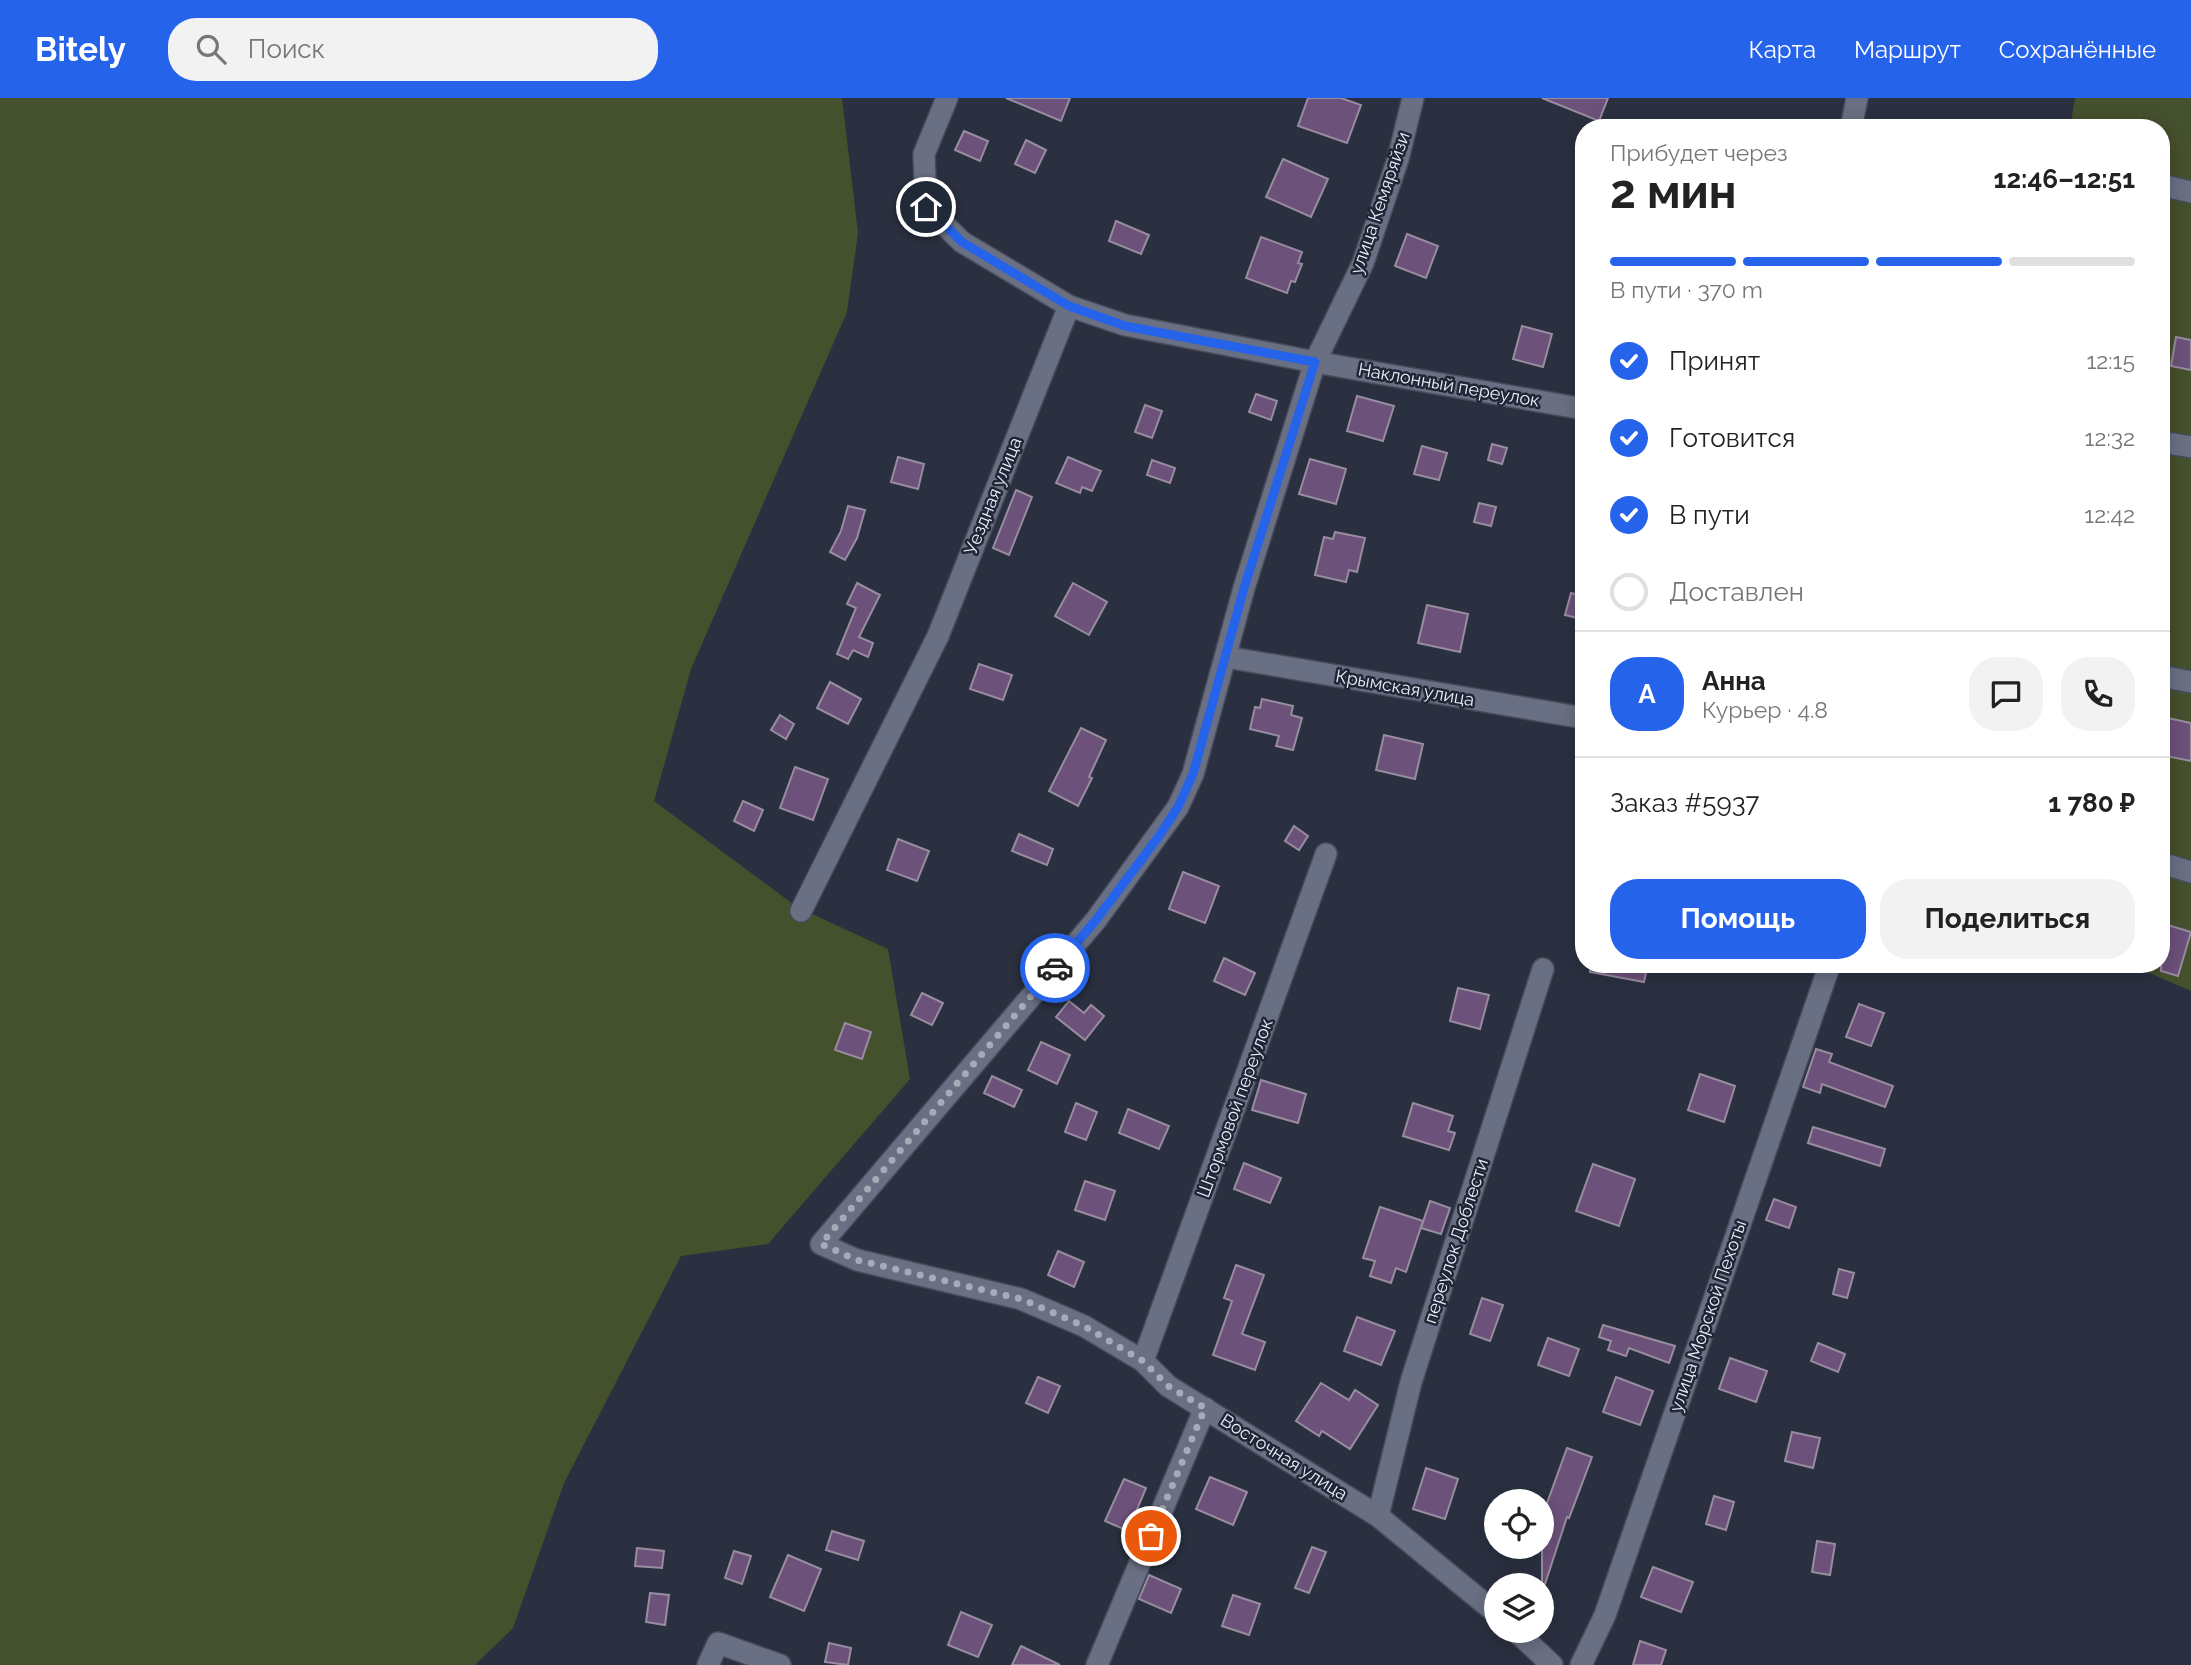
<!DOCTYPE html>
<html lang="ru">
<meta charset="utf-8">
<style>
:root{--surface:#fff;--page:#f2f2f2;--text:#222;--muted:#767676;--line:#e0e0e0;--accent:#2563eb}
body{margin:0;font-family:Raleway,sans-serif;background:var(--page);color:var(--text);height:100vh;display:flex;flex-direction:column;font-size:26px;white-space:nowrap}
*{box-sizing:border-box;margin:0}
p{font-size:23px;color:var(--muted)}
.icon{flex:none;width:38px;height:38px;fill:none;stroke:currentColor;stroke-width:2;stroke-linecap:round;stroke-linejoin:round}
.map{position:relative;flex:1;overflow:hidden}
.panel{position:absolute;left:1575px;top:21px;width:595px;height:854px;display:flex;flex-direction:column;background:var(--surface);border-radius:28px;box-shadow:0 4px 18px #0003}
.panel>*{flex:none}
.fabs{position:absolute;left:1484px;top:1391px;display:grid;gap:14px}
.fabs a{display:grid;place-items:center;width:70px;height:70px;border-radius:50%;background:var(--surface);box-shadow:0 4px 18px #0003;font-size:35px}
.pin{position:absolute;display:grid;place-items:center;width:60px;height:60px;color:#fff;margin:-30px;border:4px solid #fff;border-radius:50%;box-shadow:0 2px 7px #0007}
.courier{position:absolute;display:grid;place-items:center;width:70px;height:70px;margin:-35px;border:5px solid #2563eb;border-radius:50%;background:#fff;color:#222;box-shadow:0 2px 9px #0007}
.headline em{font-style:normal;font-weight:700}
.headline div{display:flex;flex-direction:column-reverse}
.headline{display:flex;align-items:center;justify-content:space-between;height:119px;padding:0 35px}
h1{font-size:46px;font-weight:700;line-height:52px}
.bar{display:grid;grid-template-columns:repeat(4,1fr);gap:10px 7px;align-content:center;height:84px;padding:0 35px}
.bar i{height:9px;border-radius:5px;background:var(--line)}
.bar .current{background:var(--accent)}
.bar p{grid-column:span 4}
.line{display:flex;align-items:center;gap:18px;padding:0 35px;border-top:2px solid var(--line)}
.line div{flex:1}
.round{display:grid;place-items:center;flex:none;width:74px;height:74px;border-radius:28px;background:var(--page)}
ol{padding:0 35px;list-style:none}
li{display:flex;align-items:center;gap:21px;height:77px}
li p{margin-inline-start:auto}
li .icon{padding:7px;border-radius:50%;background:var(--accent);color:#fff;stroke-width:4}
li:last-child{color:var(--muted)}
li i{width:38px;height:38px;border:4px solid var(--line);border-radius:50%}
.primary-button{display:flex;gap:14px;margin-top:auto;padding:14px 35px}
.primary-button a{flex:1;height:80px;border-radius:28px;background:var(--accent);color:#fff;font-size:28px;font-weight:700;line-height:80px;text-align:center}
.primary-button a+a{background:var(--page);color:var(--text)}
header{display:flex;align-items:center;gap:42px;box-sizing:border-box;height:98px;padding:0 35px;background:var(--accent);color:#fff}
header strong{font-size:33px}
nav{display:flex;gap:38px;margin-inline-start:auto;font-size:24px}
.search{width:490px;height:63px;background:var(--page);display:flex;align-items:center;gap:18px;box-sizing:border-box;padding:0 24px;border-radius:28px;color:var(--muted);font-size:26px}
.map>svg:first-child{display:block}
.green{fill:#45502d}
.building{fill:#6c517a;stroke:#988c9f;stroke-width:2}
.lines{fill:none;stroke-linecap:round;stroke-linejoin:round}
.street-casing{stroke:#474b59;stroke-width:24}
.street{stroke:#6a7083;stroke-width:21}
.done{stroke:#a6abb8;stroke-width:7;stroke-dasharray:0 12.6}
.route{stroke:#2563eb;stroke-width:9}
.labels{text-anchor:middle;stroke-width:5;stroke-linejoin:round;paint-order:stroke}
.street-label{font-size:18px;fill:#e9edf8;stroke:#212636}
</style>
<header>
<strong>Bitely</strong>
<div class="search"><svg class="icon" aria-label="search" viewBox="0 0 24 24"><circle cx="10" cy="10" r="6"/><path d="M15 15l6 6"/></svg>Поиск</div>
<nav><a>Карта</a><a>Маршрут</a><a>Сохранённые</a></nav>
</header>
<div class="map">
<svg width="2191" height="1567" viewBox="0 0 2191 1567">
<rect width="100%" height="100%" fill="#2b3041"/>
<g class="green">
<polygon points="0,0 842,0 858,135 847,214 691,571 654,703 797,809 888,851 910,981 768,1146 681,1158 564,1385 513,1530 475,1567 0,1567"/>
<polygon points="2075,0 2191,0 2191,893 2129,866 2161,866 2161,30 2070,30"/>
</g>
<g class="building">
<polygon points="1006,0 1070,0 1061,23"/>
<polygon points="1308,0 1341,0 1361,7 1347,45 1298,28"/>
<polygon points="1542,0 1608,0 1599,23"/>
<polygon points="964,33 988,43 980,63 955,52"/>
<polygon points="1026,42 1046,52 1035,75 1015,66"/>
<polygon points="1283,61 1328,81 1311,119 1266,99"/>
<polygon points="1116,123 1149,137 1141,156 1109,143"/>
<polygon points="1407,136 1438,148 1426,180 1395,168"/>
<polygon points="1261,139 1302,154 1298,165 1302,166 1295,184 1291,183 1287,195 1246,180"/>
<polygon points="1522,228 1552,236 1543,269 1513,261"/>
<polygon points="2176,239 2191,242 2191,272 2171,268"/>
<polygon points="1256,296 1277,303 1271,322 1249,314"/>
<polygon points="1357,298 1394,308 1383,343 1347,333"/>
<polygon points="1145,307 1162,313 1152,340 1135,334"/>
<polygon points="1492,346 1507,350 1502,366 1488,362"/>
<polygon points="1422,348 1447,355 1439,382 1414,376"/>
<polygon points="898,359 924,366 918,391 891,384"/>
<polygon points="1068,359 1101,373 1092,393 1082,389 1080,395 1056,385"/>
<polygon points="1310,361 1346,371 1336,406 1299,396"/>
<polygon points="1152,362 1175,370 1170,385 1147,377"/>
<polygon points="1016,392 1032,399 1009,457 993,450"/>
<polygon points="1479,405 1496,409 1491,428 1474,424"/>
<polygon points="848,408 865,412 857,440 845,462 830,454 841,433"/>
<polygon points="1335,434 1365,440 1357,474 1349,472 1346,484 1315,477 1324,439 1333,441"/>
<polygon points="857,485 880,497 859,539 873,545 868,559 853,552 848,561 837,556 856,510 847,506"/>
<polygon points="1073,485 1107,504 1089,537 1055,518"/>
<polygon points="1571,495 1584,498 1581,521 1565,517"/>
<polygon points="1427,507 1468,516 1460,554 1418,545"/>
<polygon points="979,566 1012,577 1003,602 970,591"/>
<polygon points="830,584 861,601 848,626 817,610"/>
<polygon points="1262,601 1293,608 1291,617 1302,620 1293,652 1276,648 1279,638 1250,631 1255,609 1260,610"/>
<polygon points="780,617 794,626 786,641 771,632"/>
<polygon points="2163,619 2191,625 2191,663 2161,657"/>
<polygon points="1081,630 1106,642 1089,679 1092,680 1078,708 1049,693"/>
<polygon points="1384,637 1423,646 1415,681 1376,672"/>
<polygon points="795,669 828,681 813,722 780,710"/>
<polygon points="743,703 763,712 754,733 734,723"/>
<polygon points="1294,728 1308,738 1299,752 1285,743"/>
<polygon points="1019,736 1053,751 1047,767 1012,753"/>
<polygon points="898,741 929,753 917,783 887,772"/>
<polygon points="1183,774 1219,788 1205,825 1169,811"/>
<polygon points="2161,825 2191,834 2178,878 2161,873"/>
<polygon points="1224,860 1255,875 1245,897 1214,883"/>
<polygon points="1591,866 1648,866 1644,884 1590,874"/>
<polygon points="1458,890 1489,897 1480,931 1450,923"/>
<polygon points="922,895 943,905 932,927 911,917"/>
<polygon points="1069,903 1084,915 1091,907 1104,918 1085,942 1056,919"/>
<polygon points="1859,906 1884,915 1871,948 1846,939"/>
<polygon points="845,925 871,934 862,961 835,952"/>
<polygon points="1041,944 1070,957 1057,986 1028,972"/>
<polygon points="1816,951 1832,956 1829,964 1893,988 1885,1009 1822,986 1820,995 1803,989"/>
<polygon points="1700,976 1735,988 1724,1024 1688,1012"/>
<polygon points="992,978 1022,992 1014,1009 984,995"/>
<polygon points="1261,982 1306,996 1298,1025 1252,1012"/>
<polygon points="1076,1005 1097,1014 1086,1042 1065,1034"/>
<polygon points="1413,1005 1453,1018 1448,1033 1455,1035 1449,1052 1403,1038"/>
<polygon points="1128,1011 1169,1028 1159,1051 1119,1035"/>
<polygon points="1813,1029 1885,1051 1880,1068 1808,1045"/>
<polygon points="1244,1065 1281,1080 1270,1105 1234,1091"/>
<polygon points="1593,1066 1635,1081 1619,1128 1576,1113"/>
<polygon points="1085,1083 1115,1093 1105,1122 1075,1112"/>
<polygon points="1774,1101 1796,1109 1789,1130 1766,1122"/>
<polygon points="1430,1103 1450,1110 1441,1136 1421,1130"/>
<polygon points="1380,1109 1423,1123 1406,1174 1396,1170 1391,1185 1370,1178 1375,1163 1363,1160"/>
<polygon points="1058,1153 1084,1164 1074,1189 1048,1177"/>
<polygon points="1236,1167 1264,1177 1242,1236 1265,1244 1255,1272 1213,1257 1232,1203 1224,1200"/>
<polygon points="1839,1171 1854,1175 1847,1200 1833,1196"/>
<polygon points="1482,1200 1503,1207 1490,1243 1470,1236"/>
<polygon points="1357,1219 1395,1233 1381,1267 1344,1253"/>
<polygon points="1603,1227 1675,1248 1669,1265 1629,1250 1626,1258 1608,1252 1611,1243 1599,1239"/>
<polygon points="1548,1240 1579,1251 1569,1278 1538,1267"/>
<polygon points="1818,1245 1845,1256 1838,1274 1811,1263"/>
<polygon points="1730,1260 1767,1273 1756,1304 1719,1291"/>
<polygon points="1038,1279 1060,1288 1048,1315 1026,1305"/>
<polygon points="1616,1279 1653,1293 1640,1327 1603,1314"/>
<polygon points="1321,1285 1349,1302 1355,1292 1378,1307 1350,1351 1322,1333 1319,1338 1296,1323"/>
<polygon points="1792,1334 1820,1340 1813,1370 1785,1363"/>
<polygon points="1567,1350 1592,1359 1569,1420 1567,1419 1545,1486 1542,1486 1542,1419"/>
<polygon points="1426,1370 1458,1381 1445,1421 1413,1411"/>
<polygon points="1210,1379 1247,1394 1233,1427 1196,1411"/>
<polygon points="1124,1381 1146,1390 1128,1433 1105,1423"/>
<polygon points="1714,1398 1734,1404 1726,1432 1706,1426"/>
<polygon points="832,1433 864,1443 858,1462 826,1452"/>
<polygon points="1817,1443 1835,1446 1830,1477 1812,1474"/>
<polygon points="1312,1449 1326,1454 1309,1495 1295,1490"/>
<polygon points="637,1450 664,1453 662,1470 635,1468"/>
<polygon points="734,1453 751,1458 742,1486 725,1480"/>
<polygon points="788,1457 821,1471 804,1513 770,1499"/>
<polygon points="1653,1469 1693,1484 1681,1514 1641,1499"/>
<polygon points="1149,1477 1181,1491 1171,1515 1139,1501"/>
<polygon points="650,1495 669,1497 665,1527 646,1524"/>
<polygon points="1233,1497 1260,1506 1249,1537 1222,1528"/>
<polygon points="961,1514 992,1527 978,1559 948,1547"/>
<polygon points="1640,1543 1666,1552 1661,1567 1633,1567"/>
<polygon points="829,1545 851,1550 848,1567 825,1564"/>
<polygon points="1021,1548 1060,1567 1012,1567"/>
</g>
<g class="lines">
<g class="street-casing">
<g id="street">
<polyline points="947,0 924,56 926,109 962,144 1069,208"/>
<polyline points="1413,0 1398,61 1363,165 1315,264 1244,490 1193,676 1178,709 1096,822 821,1146 857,1162 1021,1201 1084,1228 1143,1263 1168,1288 1378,1418 1496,1515"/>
<polyline points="1851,30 1857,0"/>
<polyline points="2161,87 2191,94"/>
<polyline points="2161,344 2191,349"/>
<polyline points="1226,559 1584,620"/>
<polyline points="2161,578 2191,584"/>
<polyline points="2161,765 2191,774"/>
<polyline points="801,813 938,538 1069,208 1125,227 1315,264 1584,311"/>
<polyline points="1143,1263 1326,756"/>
<polyline points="1378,1418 1411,1284 1543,871"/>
<polyline points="1516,1533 1552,1567"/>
<polyline points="708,1567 718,1545 780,1567"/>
<polyline points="1097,1567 1205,1310"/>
<polyline points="1581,1567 1605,1517 1830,866"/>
</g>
</g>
<use href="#street" class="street"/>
</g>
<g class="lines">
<polyline class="done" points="1055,870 821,1146 857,1162 1021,1201 1084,1228 1143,1263 1168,1288 1205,1310 1151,1438"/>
<polyline class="route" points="926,109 962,144 1069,208 1125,228 1315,264 1244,490 1193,676 1178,709 1159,738 1096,822 1055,870"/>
</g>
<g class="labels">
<g class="street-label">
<text transform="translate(1380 105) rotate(-71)" y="6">улица Кемяряйзи</text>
<text transform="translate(1449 287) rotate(10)" y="6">Наклонный переулок</text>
<text transform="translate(993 398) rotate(-68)" y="6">Уездная улица</text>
<text transform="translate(1405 590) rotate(10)" y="6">Крымская улица</text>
<text transform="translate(1235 1010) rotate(-70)" y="6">Штормовой переулок</text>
<text transform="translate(1456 1143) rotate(-72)" y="6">переулок Доблести</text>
<text transform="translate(1708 1218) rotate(-71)" y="6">улица Морской Пехоты</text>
<text transform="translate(1284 1359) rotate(32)" y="6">Восточная улица</text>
</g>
</g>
</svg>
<div class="fabs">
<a><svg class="icon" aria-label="locate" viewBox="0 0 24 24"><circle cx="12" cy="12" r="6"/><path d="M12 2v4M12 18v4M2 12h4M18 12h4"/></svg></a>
<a><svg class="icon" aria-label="layers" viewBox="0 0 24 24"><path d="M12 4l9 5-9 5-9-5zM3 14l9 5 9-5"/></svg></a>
</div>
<div class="pin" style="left:1151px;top:1438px;background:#ea580c"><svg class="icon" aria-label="bag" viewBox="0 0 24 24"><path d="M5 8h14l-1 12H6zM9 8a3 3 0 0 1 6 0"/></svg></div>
<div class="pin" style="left:926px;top:109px;background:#1f2937"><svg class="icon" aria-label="home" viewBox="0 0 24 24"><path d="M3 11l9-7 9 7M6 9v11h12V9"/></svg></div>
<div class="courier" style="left:1055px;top:870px"><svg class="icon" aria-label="car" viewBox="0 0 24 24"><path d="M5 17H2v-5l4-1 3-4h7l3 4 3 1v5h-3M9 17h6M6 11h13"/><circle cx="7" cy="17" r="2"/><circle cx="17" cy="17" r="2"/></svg></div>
<section class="panel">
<div class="headline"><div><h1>2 мин</h1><p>Прибудет через</p></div><em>12:46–12:51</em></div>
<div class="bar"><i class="current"></i><i class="current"></i><i class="current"></i><i></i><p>В пути · 370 m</p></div>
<ol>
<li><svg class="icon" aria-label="check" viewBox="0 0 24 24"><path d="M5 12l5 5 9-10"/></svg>Принят<p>12:15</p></li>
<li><svg class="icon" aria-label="check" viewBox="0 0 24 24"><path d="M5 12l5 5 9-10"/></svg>Готовится<p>12:32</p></li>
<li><svg class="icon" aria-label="check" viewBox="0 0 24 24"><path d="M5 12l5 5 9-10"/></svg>В пути<p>12:42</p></li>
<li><i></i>Доставлен</li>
</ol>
<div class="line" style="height:126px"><b class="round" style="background:var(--accent);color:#fff">А</b><div><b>Анна</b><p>Курьер · 4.8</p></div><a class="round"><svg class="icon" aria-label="chat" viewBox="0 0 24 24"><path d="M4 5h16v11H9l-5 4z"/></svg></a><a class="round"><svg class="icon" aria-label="phone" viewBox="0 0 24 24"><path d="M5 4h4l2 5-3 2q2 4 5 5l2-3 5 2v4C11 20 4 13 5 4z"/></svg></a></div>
<div class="line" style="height:91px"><div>Заказ #5937</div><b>1 780 ₽</b></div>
<div class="primary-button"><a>Помощь</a><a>Поделиться</a></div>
</section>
</div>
